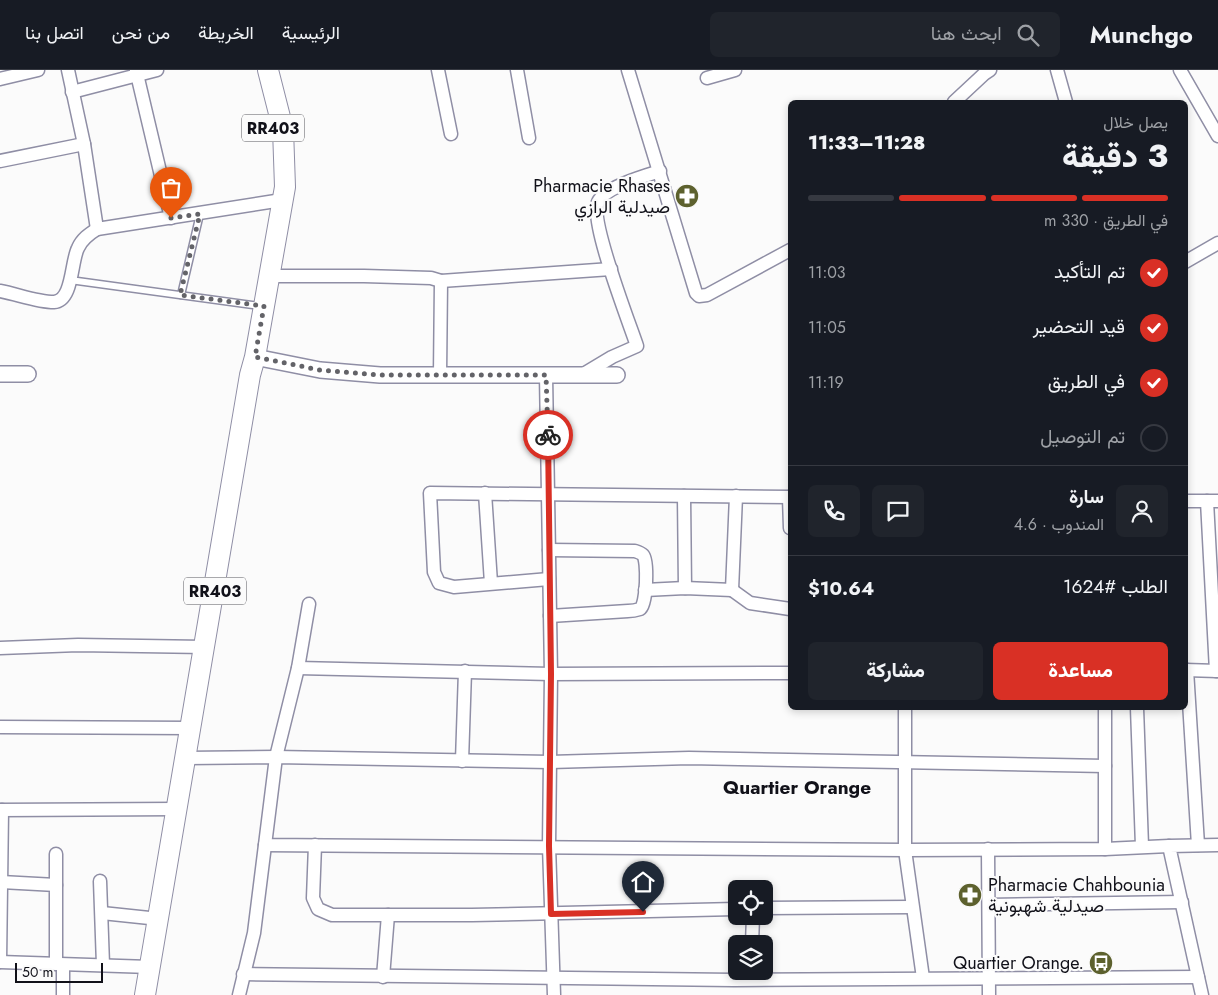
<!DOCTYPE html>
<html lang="ar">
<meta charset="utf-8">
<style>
:root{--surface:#171b24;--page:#20242c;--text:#f1f3f6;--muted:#9ea1a6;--line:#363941;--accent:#d93025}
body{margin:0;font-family:Jost,Vazirmatn,sans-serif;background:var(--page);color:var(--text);direction:rtl;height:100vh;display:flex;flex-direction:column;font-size:19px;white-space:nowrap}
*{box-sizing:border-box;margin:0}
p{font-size:16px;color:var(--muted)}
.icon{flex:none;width:28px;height:28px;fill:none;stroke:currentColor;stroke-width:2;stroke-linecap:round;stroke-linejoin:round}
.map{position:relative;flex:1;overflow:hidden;direction:ltr}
.details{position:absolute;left:788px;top:30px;width:400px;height:610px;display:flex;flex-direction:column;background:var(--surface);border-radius:8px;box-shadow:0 2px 8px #0003;direction:rtl}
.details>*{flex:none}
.fabs{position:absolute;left:728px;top:810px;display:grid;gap:10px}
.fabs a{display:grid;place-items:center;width:45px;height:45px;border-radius:8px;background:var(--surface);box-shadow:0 2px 8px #0003;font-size:25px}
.scale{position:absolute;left:15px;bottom:12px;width:88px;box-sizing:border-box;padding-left:5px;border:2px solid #111119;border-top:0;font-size:14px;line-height:18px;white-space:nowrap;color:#111119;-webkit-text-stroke:4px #fbfbfb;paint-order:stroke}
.pin{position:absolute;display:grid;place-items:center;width:42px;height:42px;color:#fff;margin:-51px -21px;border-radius:50% 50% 50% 0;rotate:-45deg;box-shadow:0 0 5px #0007}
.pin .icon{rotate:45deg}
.courier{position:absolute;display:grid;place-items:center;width:50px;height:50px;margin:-25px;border:4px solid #d93025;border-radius:50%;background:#fff;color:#222;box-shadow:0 1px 6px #0007}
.overview em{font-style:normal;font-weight:800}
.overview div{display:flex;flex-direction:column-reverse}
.overview{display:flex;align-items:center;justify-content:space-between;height:85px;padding:0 20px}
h1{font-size:32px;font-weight:800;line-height:38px}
.bar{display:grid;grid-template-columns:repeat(4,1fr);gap:8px 5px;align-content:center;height:60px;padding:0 20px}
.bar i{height:6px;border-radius:4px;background:var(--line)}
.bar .selected{background:var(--accent)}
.bar p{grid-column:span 4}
.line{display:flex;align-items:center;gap:12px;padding:0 20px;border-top:1px solid var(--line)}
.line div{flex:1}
.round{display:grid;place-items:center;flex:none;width:52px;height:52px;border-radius:8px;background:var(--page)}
ol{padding:0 20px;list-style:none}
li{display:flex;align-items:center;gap:15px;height:55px}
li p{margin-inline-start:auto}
li .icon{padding:5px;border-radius:50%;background:var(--accent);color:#fff;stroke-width:4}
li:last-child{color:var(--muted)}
li i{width:28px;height:28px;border:2px solid var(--line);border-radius:50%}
.action{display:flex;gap:10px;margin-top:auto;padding:10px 20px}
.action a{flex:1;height:58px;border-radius:8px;background:var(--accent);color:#fff;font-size:20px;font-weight:800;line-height:58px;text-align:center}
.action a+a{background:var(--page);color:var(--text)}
header{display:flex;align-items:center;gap:30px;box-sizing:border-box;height:70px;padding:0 25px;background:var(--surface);border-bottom:1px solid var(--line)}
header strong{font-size:24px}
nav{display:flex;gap:28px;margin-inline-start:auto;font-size:18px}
.search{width:350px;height:45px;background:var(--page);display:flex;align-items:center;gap:12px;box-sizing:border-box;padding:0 18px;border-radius:8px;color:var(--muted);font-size:19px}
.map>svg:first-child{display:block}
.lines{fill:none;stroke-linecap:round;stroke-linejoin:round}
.service-casing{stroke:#8f8ea5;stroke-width:9}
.minor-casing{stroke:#8f8ea5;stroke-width:15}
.tertiary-casing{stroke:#8f8ea5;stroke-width:18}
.primary-casing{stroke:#8f8ea5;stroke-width:22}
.service{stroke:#fff;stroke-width:6}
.minor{stroke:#fff;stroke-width:12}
.tertiary{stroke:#fff;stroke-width:15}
.primary{stroke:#fff;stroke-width:20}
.done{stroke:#636368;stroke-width:5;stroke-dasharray:0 9}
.route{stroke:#d93025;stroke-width:6}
.labels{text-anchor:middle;stroke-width:4.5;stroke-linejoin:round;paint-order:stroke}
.shield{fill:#fbfbfb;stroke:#57575d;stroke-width:1}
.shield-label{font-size:16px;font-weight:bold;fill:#111119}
.poi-label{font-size:18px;fill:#111119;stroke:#fbfbfb;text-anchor:end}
.neighbourhood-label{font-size:19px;font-weight:bold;fill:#111119;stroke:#fbfbfb}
</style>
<header>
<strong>Munchgo</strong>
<div class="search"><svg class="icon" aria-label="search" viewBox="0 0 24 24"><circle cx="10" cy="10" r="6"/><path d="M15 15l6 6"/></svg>ابحث هنا</div>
<nav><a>الرئيسية</a><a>الخريطة</a><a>من نحن</a><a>اتصل بنا</a></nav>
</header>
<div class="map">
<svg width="1218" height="925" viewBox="0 0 1218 925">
<rect width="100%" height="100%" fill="#fbfbfb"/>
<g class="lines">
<g class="service-casing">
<g id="service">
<polyline points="70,210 260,236"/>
<polyline points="181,225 200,144"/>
</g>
</g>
<g class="minor-casing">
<g id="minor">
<polyline points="68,0 84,74 97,159 282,130"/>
<polyline points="136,0 171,148"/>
<polyline points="438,0 451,64"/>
<polyline points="517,0 529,68"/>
<polyline points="628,0 696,223 699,226 707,225 790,180"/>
<polyline points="1057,0 1066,32"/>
<polyline points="1180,0 1218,66"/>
<polyline points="707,8 735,0"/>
<polyline points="0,9 38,0"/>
<polyline points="72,22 157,0"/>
<polyline points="954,32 984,4 990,0"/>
<polyline points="0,91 84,74"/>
<polyline points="1185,192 1218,173"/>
<polyline points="269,206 364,206 431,208 441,211 440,305"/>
<polyline points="441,211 611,199"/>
<path d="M 0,221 C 17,224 37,232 54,232 C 73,231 71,191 78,178 C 82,169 89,164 97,159"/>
<polyline points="546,305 551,604 549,776 554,925"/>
<path d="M 582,305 L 612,287 L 637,276 C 629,252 589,150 598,132 C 605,117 644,106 660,101"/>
<polyline points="485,423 491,513"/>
<polyline points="684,426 685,518"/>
<polyline points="789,427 790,458"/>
<polyline points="1185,431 1218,431"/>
<polyline points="1207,431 1216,601"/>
<path d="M 549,480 L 635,481 C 638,482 641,483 643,485 C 648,490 647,535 640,539 C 637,540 632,541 628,541 L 550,546"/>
<polyline points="549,509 454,517 439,513 434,502 430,423 790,427"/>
<polyline points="645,520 685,518 732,520 736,426"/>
<polyline points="732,520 750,533 790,539"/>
<polyline points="309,534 298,598 276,687 265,775 905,780 1105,779 1169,776"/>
<polyline points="0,578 78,575 205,577"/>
<polyline points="298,598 551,604 790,603"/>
<polyline points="1185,600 1218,601"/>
<polyline points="1187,600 1198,775"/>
<polyline points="905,638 905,780 923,908"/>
<polyline points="1137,638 1142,776"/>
<polyline points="0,657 191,658"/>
<polyline points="186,688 276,687 550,692 689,688 1105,696"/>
<polyline points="462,691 465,601"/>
<polyline points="0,740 178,739"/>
<polyline points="315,775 313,828 318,839 332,845 472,845 736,839"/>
<polyline points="988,779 989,925"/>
<polyline points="1105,779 1105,638"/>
<polyline points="56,784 56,815"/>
<polyline points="100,811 103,895"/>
<polyline points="1,812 56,815 56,894"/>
<polyline points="989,835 1182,832"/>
<polyline points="764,838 911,837"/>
<polyline points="102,843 159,849"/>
<polyline points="752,874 753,846"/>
<polyline points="0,892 2,740"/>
<polyline points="0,892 150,897"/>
<polyline points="63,895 63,925"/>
<polyline points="243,904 734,910 1198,907"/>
<polyline points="383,907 388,845"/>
<polyline points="239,925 254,863 265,775"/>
<polyline points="1202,925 1169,776 1218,775"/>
</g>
</g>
<g class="tertiary-casing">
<g id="tertiary">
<polyline points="255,287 320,300 380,305 617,305"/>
<polyline points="0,304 28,304"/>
</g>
</g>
<g class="primary-casing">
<polyline id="primary" points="145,925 250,305 255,287 285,117 283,59 268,0"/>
</g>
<use href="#service" class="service"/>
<use href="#minor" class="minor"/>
<use href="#tertiary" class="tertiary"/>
<use href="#primary" class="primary"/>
</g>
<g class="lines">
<polyline class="done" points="171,148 200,144 180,225 264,236 255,287 320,300 380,305 546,305 548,365"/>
<polyline class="route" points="548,365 551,604 549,776 551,844 643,842"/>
</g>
<defs>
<g id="pharmacy-disc" transform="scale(1.25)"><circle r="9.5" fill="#5d612e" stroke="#fbfbfb"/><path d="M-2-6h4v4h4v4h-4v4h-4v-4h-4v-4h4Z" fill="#fff"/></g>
<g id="bus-disc" transform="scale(1.25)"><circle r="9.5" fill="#5d612e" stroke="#fbfbfb"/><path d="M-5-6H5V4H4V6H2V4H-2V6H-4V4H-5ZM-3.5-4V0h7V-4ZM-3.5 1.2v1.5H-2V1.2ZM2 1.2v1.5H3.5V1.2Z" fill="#fff"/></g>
</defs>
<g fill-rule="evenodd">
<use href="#pharmacy-disc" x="687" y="126"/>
<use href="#pharmacy-disc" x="970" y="825"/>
<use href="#bus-disc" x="1101" y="893"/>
</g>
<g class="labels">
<g class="shield">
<rect x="242" y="44.5" width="62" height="27" rx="4"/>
<rect x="184" y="507.5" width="62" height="27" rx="4"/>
</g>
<g class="shield-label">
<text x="273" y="64">RR403</text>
<text x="215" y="527">RR403</text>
</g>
<g class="poi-label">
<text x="670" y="122">Pharmacie Rhases<tspan x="670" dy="21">صيدلية الرازي</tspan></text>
<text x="988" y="821" text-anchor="start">Pharmacie Chahbounia<tspan x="988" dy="21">صيدلية شهبونية</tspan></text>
<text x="1084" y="899">Quartier Orange.</text>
</g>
<g class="neighbourhood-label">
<text x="797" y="724">Quartier Orange</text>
</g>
</g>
</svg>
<div class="fabs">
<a><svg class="icon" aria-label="locate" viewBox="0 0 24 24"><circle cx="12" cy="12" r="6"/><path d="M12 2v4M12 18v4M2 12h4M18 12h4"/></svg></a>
<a><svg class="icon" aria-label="layers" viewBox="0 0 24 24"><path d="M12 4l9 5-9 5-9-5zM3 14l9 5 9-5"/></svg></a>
</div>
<div class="scale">50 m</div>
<div class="pin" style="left:171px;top:148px;background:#ea580c"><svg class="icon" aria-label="bag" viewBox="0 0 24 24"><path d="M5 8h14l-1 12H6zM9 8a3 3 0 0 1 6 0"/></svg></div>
<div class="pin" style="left:643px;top:842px;background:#1f2937"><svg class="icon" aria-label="home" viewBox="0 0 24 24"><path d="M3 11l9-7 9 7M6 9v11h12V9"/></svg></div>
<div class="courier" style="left:548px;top:365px"><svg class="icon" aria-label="bike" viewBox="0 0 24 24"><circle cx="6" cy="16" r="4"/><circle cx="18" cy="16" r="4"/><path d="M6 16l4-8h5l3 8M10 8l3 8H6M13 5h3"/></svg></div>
<section class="details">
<div class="overview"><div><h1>3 دقيقة</h1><p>يصل خلال</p></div><em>11:28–11:33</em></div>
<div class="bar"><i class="selected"></i><i class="selected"></i><i class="selected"></i><i></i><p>في الطريق · 330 m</p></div>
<ol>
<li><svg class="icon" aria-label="check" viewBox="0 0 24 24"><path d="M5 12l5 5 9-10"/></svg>تم التأكيد<p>11:03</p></li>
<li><svg class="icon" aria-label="check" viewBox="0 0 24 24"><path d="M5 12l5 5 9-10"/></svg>قيد التحضير<p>11:05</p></li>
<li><svg class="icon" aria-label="check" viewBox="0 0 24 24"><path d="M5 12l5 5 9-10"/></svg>في الطريق<p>11:19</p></li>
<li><i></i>تم التوصيل</li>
</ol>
<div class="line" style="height:90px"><a class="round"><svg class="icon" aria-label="person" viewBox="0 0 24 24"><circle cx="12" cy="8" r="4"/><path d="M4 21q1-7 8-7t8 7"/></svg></a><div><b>سارة</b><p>المندوب · 4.6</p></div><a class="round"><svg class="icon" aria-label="chat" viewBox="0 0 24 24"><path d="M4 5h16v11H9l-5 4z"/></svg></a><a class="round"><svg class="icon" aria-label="phone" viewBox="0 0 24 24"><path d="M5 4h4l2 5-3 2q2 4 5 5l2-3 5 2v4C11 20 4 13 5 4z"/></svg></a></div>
<div class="line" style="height:65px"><div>الطلب #1624</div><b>$10.64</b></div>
<div class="action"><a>مساعدة</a><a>مشاركة</a></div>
</section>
</div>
